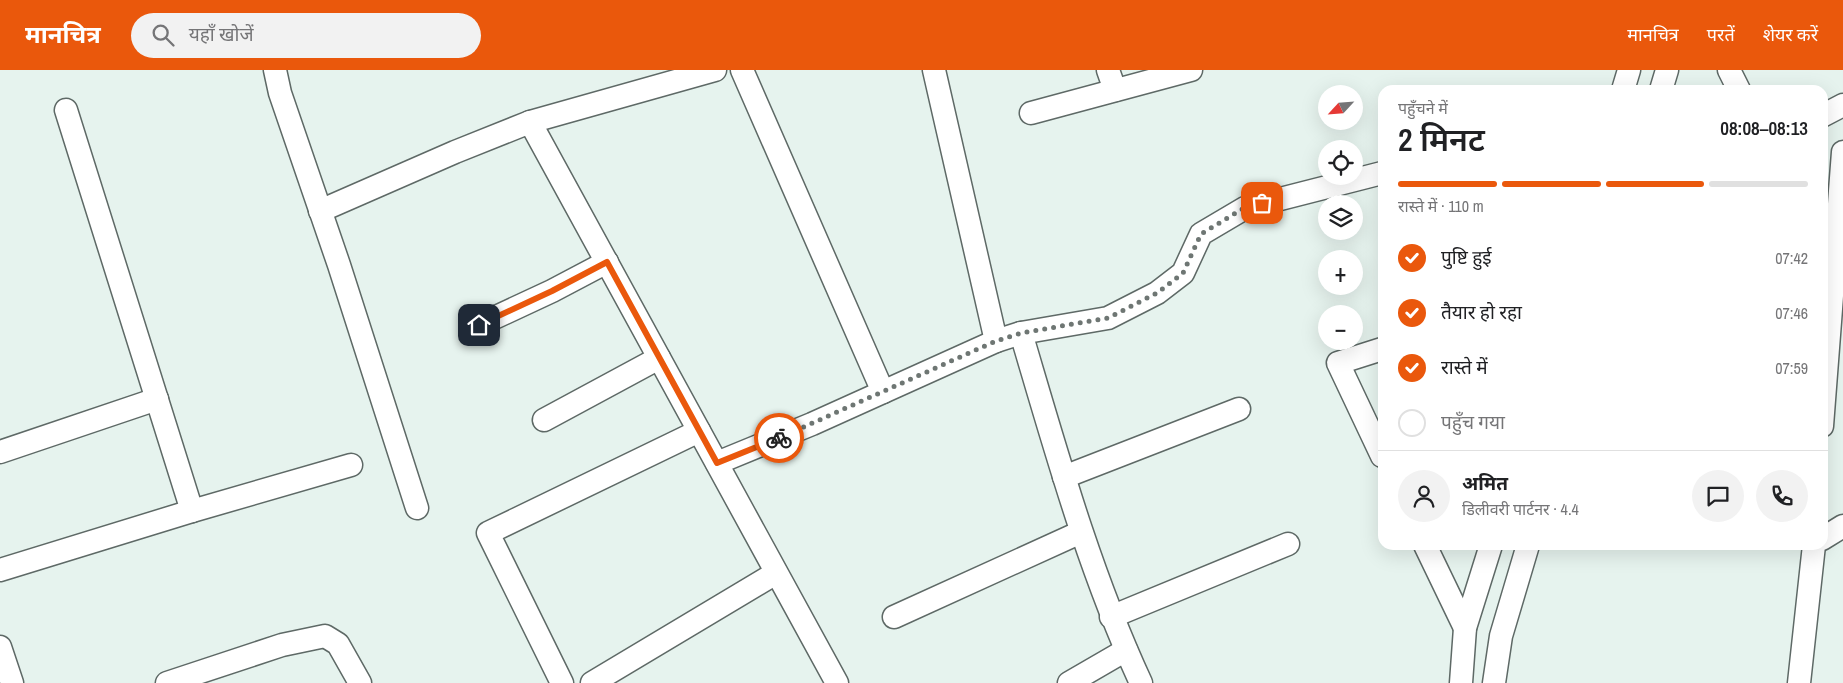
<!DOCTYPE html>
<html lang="hi">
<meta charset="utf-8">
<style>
:root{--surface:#fff;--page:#f2f2f2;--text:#202124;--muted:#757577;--line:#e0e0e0;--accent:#ea580c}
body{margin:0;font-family:"Archivo Narrow","Noto Sans Devanagari",sans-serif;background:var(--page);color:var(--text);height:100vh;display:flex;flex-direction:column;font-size:19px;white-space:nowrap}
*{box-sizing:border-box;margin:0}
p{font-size:16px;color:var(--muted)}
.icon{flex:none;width:28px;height:28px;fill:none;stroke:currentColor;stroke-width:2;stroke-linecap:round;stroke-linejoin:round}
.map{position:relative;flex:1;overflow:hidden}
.sheet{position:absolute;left:1378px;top:15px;width:450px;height:465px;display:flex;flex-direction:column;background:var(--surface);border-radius:15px;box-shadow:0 5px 20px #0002}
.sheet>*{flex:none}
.needle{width:32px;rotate:244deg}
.controls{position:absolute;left:1318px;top:15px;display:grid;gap:10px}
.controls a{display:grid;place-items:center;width:45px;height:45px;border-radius:50%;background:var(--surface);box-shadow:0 5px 20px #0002;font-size:25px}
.pin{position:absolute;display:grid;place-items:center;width:42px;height:42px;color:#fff;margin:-21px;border-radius:10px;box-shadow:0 2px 8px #0006}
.courier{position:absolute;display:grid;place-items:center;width:50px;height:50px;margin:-25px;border:4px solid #ea580c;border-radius:50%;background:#fff;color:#222;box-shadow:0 1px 6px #0007}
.head em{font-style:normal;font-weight:600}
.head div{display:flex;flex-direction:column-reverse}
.head{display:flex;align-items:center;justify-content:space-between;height:85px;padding:0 20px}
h1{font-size:32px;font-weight:600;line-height:38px}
.bar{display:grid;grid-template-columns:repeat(4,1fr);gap:8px 5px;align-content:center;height:60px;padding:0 20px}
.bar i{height:6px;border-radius:4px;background:var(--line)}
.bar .active{background:var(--accent)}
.bar p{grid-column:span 4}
.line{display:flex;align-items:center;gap:12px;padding:0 20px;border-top:1px solid var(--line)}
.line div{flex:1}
.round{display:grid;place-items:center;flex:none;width:52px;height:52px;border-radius:26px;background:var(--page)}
ol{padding:0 20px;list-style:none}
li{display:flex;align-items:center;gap:15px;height:55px}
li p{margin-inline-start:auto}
li .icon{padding:5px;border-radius:50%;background:var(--accent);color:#fff;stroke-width:4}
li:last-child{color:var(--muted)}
li i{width:28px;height:28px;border:2px solid var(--line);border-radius:50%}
header{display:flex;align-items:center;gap:30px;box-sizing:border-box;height:70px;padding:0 25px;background:var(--accent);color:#fff}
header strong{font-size:24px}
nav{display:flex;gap:28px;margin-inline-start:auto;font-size:18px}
.search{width:350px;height:45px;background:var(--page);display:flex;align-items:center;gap:12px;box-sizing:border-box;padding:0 18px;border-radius:28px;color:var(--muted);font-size:19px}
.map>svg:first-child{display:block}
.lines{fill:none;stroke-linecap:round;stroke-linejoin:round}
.street-casing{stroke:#5e6966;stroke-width:25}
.street{stroke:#fff;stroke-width:22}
.done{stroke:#6e7673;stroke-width:5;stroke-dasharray:0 9}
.route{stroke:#ea580c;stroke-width:6}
</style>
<header>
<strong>मानचित्र</strong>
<div class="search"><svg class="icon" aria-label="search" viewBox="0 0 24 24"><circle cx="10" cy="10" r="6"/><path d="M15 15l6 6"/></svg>यहाँ खोजें</div>
<nav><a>मानचित्र</a><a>परतें</a><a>शेयर करें</a></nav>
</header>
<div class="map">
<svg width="1843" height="613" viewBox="0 0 1843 613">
<rect width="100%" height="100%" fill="#e6f3ee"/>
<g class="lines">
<g class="street-casing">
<g id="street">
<polyline points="275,0 280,23 339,195 417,438"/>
<polyline points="742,0 883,322"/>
<polyline points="934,0 996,271"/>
<polyline points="1108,0 1115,20"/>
<polyline points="1729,0 1739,20"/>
<polyline points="1623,20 1629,0"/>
<polyline points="1661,20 1667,0"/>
<polyline points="66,40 192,441"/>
<polyline points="1031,43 1191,0"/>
<polyline points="1822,46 1843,35"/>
<polyline points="530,52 837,613"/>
<polyline points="320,141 455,82 530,52 715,0"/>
<polyline points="479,255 552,221 607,192"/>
<path d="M 1021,263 C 1056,381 1089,501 1141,613"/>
<polyline points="1382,279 1338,293 1382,386"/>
<polyline points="544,350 659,288"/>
<polyline points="1822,356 1843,82"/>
<polyline points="0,382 157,329"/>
<polyline points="717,393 812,354 996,271 1021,263 1108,248 1157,223 1183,203 1201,164 1245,138 1382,103"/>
<polyline points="1064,407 1239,339"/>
<polyline points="1822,469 1843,456"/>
<polyline points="1425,475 1465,558"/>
<polyline points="0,500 192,441 351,395"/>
<polyline points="894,547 1081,462"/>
<polyline points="1111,547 1288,474"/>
<polyline points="0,577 12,613"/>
<polyline points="167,613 282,575 325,566 338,574 360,613"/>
<polyline points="562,613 488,463 699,361"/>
<polyline points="592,613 776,503"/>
<polyline points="1069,613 1126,580"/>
<polyline points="1461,613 1465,558 1491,475"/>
<polyline points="1494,613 1501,566 1528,475"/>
<polyline points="1799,613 1814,475"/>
</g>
</g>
<use href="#street" class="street"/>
</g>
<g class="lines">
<polyline class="done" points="779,368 996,271 1021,263 1108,248 1157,223 1183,203 1201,164 1244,138 1262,133"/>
<polyline class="route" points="479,255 552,221 607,192 717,393 779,368"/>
</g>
</svg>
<div class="controls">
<a><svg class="needle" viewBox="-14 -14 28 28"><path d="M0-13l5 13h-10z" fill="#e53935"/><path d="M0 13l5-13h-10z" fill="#757577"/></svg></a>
<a><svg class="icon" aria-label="locate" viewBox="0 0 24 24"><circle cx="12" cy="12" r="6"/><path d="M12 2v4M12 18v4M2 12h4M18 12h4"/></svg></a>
<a><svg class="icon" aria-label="layers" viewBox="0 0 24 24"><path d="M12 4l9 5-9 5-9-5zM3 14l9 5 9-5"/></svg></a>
<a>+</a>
<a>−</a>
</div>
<div class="pin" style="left:1262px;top:133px;background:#ea580c"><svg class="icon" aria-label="bag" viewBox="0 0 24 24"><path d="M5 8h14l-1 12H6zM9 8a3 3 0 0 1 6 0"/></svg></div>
<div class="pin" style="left:479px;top:255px;background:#1f2937"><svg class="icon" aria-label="home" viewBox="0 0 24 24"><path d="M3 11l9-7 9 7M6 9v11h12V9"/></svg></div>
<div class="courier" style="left:779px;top:368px"><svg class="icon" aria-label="bike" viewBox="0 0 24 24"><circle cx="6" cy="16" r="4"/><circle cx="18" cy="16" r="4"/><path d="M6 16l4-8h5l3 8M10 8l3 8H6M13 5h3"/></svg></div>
<section class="sheet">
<div class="head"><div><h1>2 मिनट</h1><p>पहुँचने में</p></div><em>08:08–08:13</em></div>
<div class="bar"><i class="active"></i><i class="active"></i><i class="active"></i><i></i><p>रास्ते में · 110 m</p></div>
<ol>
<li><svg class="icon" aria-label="check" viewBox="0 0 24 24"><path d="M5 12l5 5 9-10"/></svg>पुष्टि हुई<p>07:42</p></li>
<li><svg class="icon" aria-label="check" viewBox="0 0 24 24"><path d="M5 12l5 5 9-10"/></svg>तैयार हो रहा<p>07:46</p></li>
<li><svg class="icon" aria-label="check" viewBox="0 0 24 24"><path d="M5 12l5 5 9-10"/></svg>रास्ते में<p>07:59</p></li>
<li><i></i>पहुँच गया</li>
</ol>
<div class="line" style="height:90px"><a class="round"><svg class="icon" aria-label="person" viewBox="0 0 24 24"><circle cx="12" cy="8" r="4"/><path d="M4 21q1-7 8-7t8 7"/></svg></a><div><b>अमित</b><p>डिलीवरी पार्टनर · 4.4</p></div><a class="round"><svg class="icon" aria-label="chat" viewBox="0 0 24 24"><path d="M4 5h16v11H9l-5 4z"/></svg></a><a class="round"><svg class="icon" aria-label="phone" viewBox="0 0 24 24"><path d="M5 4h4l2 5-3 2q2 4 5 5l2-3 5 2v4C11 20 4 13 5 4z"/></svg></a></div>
</section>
</div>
